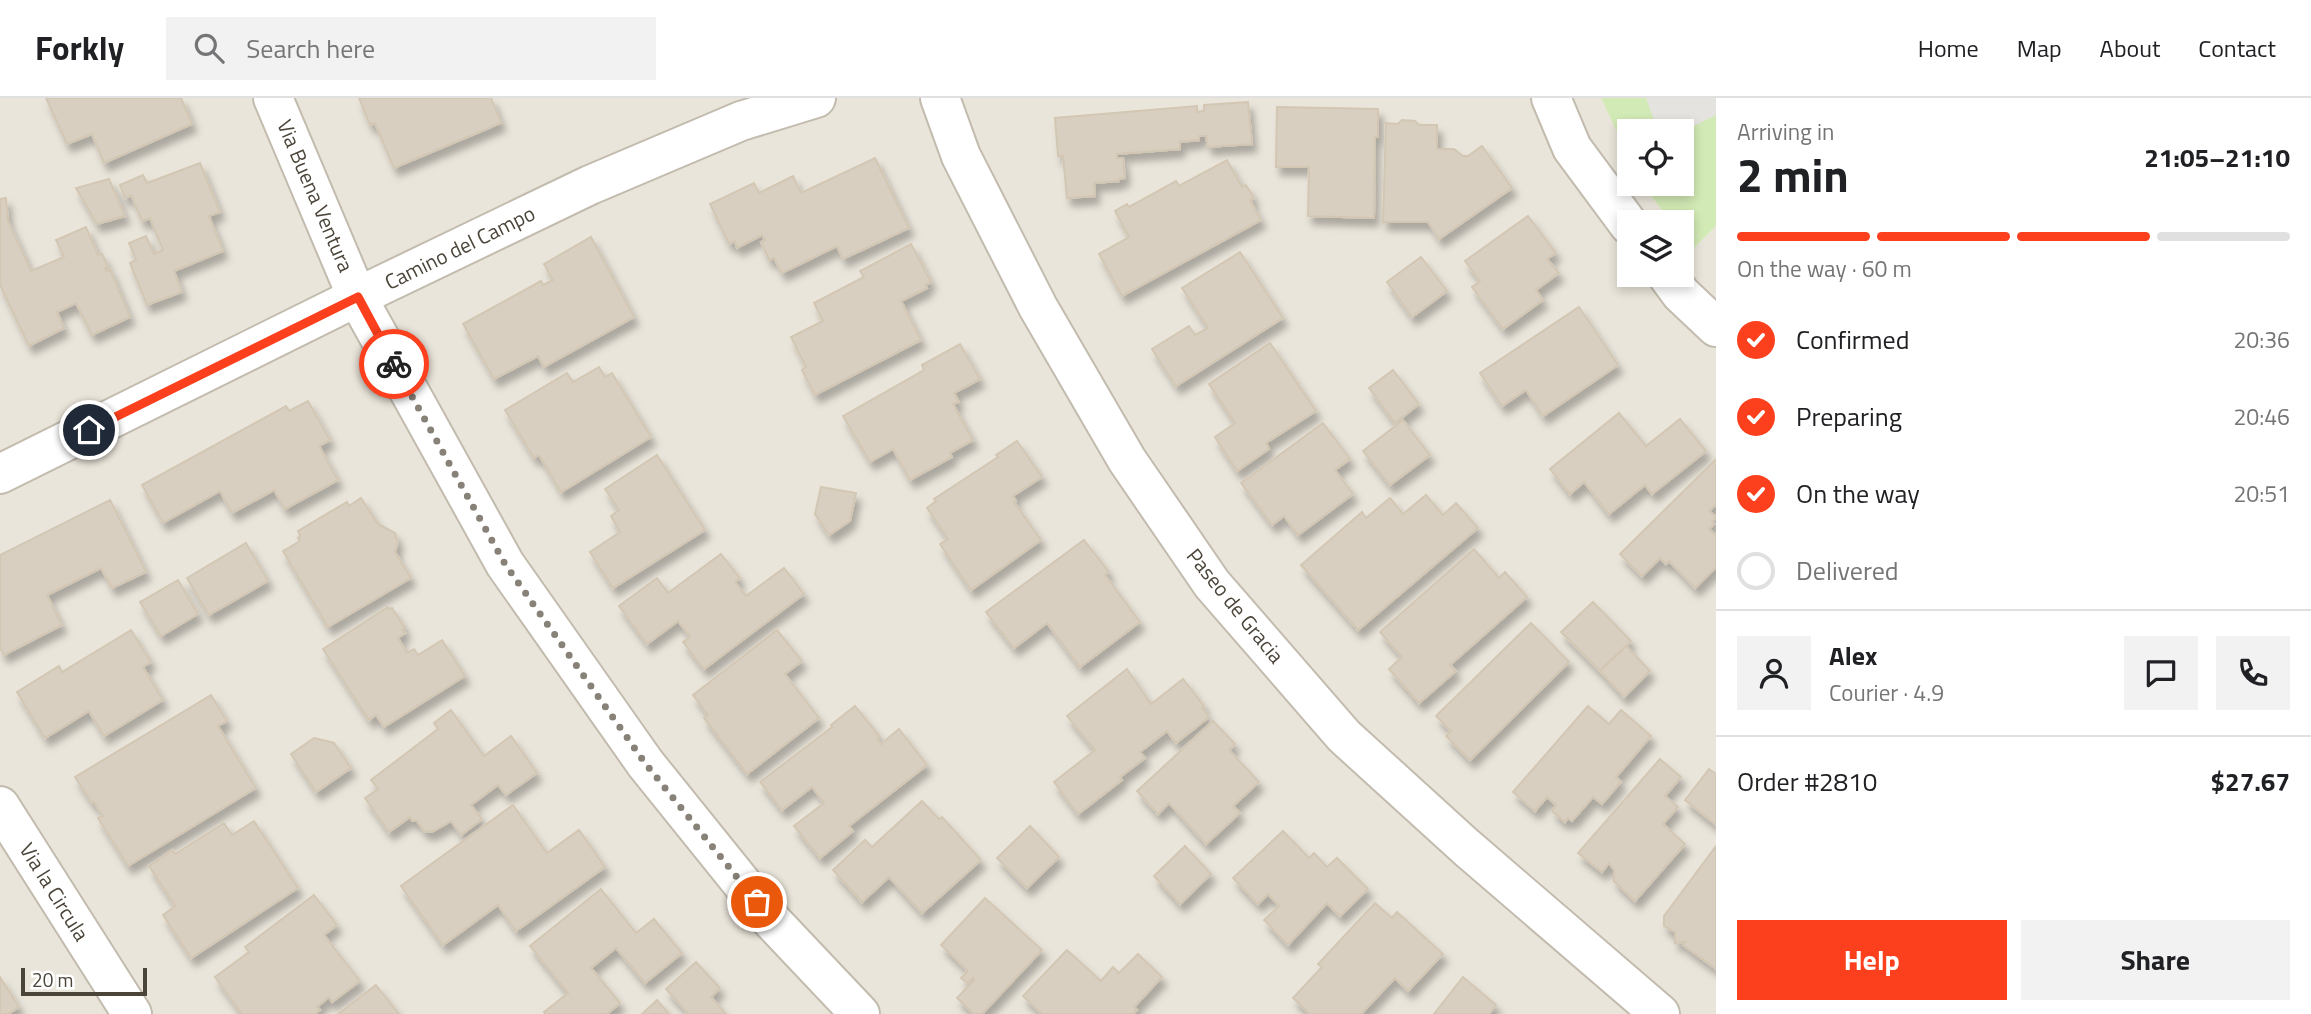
<!DOCTYPE html>
<meta charset="utf-8">
<style>
:root{--surface:#fff;--page:#f2f2f2;--text:#202124;--muted:#757577;--line:#e0e0e0;--accent:#fc3f1d}
body{margin:0;font-family:"Titillium Web",sans-serif;background:var(--page);color:var(--text);height:100vh;display:flex;flex-direction:column;font-size:26px;white-space:nowrap}
*{box-sizing:border-box;margin:0}
p{font-size:23px;color:var(--muted)}
.icon{flex:none;width:38px;height:38px;fill:none;stroke:currentColor;stroke-width:2;stroke-linecap:round;stroke-linejoin:round}
.map{position:relative;flex:1;overflow:hidden}
.panel{display:flex;flex-direction:column;background:var(--surface);width:595px}
.panel>*{flex:none}
.buttons{position:absolute;left:1617px;top:21px;display:grid;gap:14px}
.buttons a{display:grid;place-items:center;width:77px;height:77px;border-radius:0px;background:var(--surface);box-shadow:0 4px 10px #0003;font-size:35px}
.scale{position:absolute;left:21px;bottom:18px;width:126px;box-sizing:border-box;padding-left:7px;border:4px solid #4b4439;border-top:0;font-size:19px;line-height:24px;white-space:nowrap;color:#4b4439;-webkit-text-stroke:5px #fff;paint-order:stroke}
.pin{position:absolute;display:grid;place-items:center;width:60px;height:60px;color:#fff;margin:-30px;border:4px solid #fff;border-radius:50%;box-shadow:0 2px 7px #0007}
.courier{position:absolute;display:grid;place-items:center;width:70px;height:70px;margin:-35px;border:5px solid #fc3f1d;border-radius:50%;background:#fff;color:#222;box-shadow:0 2px 9px #0007}
.summary em{font-style:normal;font-weight:700}
.summary div{display:flex;flex-direction:column-reverse}
.summary{display:flex;align-items:center;justify-content:space-between;height:119px;padding:0 21px}
h1{font-size:46px;font-weight:700;line-height:52px}
.bar{display:grid;grid-template-columns:repeat(4,1fr);gap:10px 7px;align-content:center;height:84px;padding:0 21px}
.bar i{height:9px;border-radius:5px;background:var(--line)}
.bar .active{background:var(--accent)}
.bar p{grid-column:span 4}
.line{display:flex;align-items:center;gap:18px;padding:0 21px;border-top:2px solid var(--line)}
.line div{flex:1}
.round{display:grid;place-items:center;flex:none;width:74px;height:74px;border-radius:0px;background:var(--page)}
ol{padding:0 21px;list-style:none}
li{display:flex;align-items:center;gap:21px;height:77px}
li p{margin-inline-start:auto}
li .icon{padding:7px;border-radius:50%;background:var(--accent);color:#fff;stroke-width:4}
li:last-child{color:var(--muted)}
li i{width:38px;height:38px;border:4px solid var(--line);border-radius:50%}
.action{display:flex;gap:14px;margin-top:auto;padding:14px 21px}
.action a{flex:1;height:80px;border-radius:0px;background:var(--accent);color:#fff;font-size:28px;font-weight:700;line-height:80px;text-align:center}
.action a+a{background:var(--page);color:var(--text)}
header{display:flex;align-items:center;gap:42px;box-sizing:border-box;height:98px;padding:0 35px;background:var(--surface);border-bottom:2px solid var(--line)}
header strong{font-size:33px}
nav{display:flex;gap:38px;margin-inline-start:auto;font-size:24px}
.search{width:490px;height:63px;background:var(--page);display:flex;align-items:center;gap:18px;box-sizing:border-box;padding:0 24px;border-radius:0px;color:var(--muted);font-size:26px}
main{display:flex;flex:1;min-height:0}
.map>svg:first-child{display:block}
.residential{fill:#eae5da}
.green{fill:#d2eab5}
.parking{fill:#e5e3e0}
.building{fill:#d8cfc1;stroke:#d3c7b4;stroke-width:2;filter:url(#shadow)}
.lines{fill:none;stroke-linecap:round;stroke-linejoin:round}
.minor-casing{stroke:#c2bbae;stroke-width:42}
.minor{stroke:#fff;stroke-width:38}
.done{stroke:#878178;stroke-width:7;stroke-dasharray:0 12.6}
.route{stroke:#fc3f1d;stroke-width:9}
.labels{text-anchor:middle;stroke-width:7;stroke-linejoin:round;paint-order:stroke}
.street-label{font-size:21px;fill:#4b4439;stroke:#fff}
</style>
<header>
<strong>Forkly</strong>
<div class="search"><svg class="icon" aria-label="search" viewBox="0 0 24 24"><circle cx="10" cy="10" r="6"/><path d="M15 15l6 6"/></svg>Search here</div>
<nav><a>Home</a><a>Map</a><a>About</a><a>Contact</a></nav>
</header>
<main>
<div class="map">
<svg width="1716" height="916" viewBox="0 0 1716 916">
<defs>
<filter id="shadow"><feDropShadow dx="4.5" dy="8" stdDeviation="3.5" flood-color="#0004"/></filter>
</defs>
<rect width="100%" height="100%" fill="#f6f3ec"/>
<polygon class="residential" points="0,0 1601,0 1629,59 1629,86 1642,86 1671,124 1629,124 1629,177 1682,177 1682,138 1693,151 1716,128 1716,916 0,916"/>
<polygon class="green" points="1601,0 1716,0 1716,128 1692,152 1682,138 1682,124 1671,124 1642,86 1682,86 1682,33 1629,33 1629,59"/>
<polygon class="parking" points="1646,0 1716,0 1716,17 1682,34 1658,33"/>
<g class="building">
<polygon points="46,0 181,0 192,26 104,65 92,36 67,46"/>
<polygon points="359,0 491,0 501,25 394,70 375,25 370,27"/>
<polygon points="1248,4 1252,46 1208,49 1206,38 1199,38 1199,42 1180,44 1180,51 1117,56 1117,60 1123,60 1125,80 1119,81 1119,83 1094,85 1095,98 1067,100 1063,58 1058,58 1055,20 1197,8 1197,14 1204,13 1204,7"/>
<polygon points="1277,9 1378,11 1378,39 1375,39 1374,120 1308,118 1309,69 1276,69"/>
<polygon points="1402,22 1415,23 1419,27 1437,27 1437,51 1454,51 1463,58 1468,58 1482,48 1512,90 1439,141 1428,124 1383,124 1386,25 1398,26"/>
<polygon points="875,60 909,130 843,161 837,148 782,175 774,160 769,162 761,144 765,142 762,137 737,150 735,143 729,146 710,106 754,85 759,95 793,78 801,95"/>
<polygon points="1227,62 1242,89 1246,87 1254,100 1250,102 1261,122 1122,198 1099,156 1129,139 1115,113 1127,106 1129,109 1176,83 1179,88"/>
<polygon points="200,65 220,114 209,118 223,153 174,173 182,194 147,207 130,165 136,162 129,145 146,138 154,156 163,152 150,120 142,123 131,97 125,100 120,87 143,77 147,85"/>
<polygon points="109,81 125,118 97,126 76,90"/>
<polygon points="6,100 8,123 31,173 64,159 56,142 86,129 98,157 102,156 108,169 105,170 107,173 110,171 130,219 92,237 76,205 57,214 64,230 29,248 0,187 0,101"/>
<polygon points="1528,118 1556,155 1547,161 1559,175 1536,192 1543,202 1503,231 1472,189 1480,183 1465,163"/>
<polygon points="591,139 634,219 544,269 538,258 494,281 463,226 541,183 543,187 553,182 544,166"/>
<polygon points="911,146 931,184 925,187 927,190 901,203 921,242 815,297 802,272 806,269 791,239 823,223 814,205 864,179 860,173"/>
<polygon points="1240,154 1283,220 1176,288 1152,251 1189,228 1195,237 1208,230 1182,190"/>
<polygon points="1421,159 1447,193 1412,219 1387,184"/>
<polygon points="1579,209 1618,267 1543,318 1526,292 1502,308 1480,275"/>
<polygon points="1270,245 1316,313 1266,345 1269,351 1237,373 1215,339 1235,325 1209,286"/>
<polygon points="960,246 980,281 954,295 959,304 953,306 973,342 950,355 952,359 910,382 893,351 870,364 843,318 924,272 922,267"/>
<polygon points="599,269 605,279 612,275 651,339 561,394 539,357 534,360 505,312 567,275 573,284"/>
<polygon points="1393,272 1419,306 1395,325 1369,290"/>
<polygon points="308,303 330,342 319,348 338,382 285,411 274,392 232,415 220,393 163,425 142,387 286,308 289,313"/>
<polygon points="1619,315 1646,348 1680,321 1706,353 1652,396 1645,387 1609,416 1584,384 1570,396 1550,371"/>
<polygon points="1403,322 1430,357 1390,387 1363,353"/>
<polygon points="1323,325 1350,361 1335,372 1353,396 1298,437 1284,418 1272,427 1241,385"/>
<polygon points="1017,343 1042,379 1013,398 1016,403 1014,404 1041,442 971,492 940,446 948,441 927,410 936,403 934,401 998,359 996,357"/>
<polygon points="657,357 705,432 613,490 590,454 620,434 611,418 619,412 605,391"/>
<polygon points="1716,361 1716,406 1709,413 1716,419 1712,424 1714,426 1709,431 1716,438 1716,469 1695,490 1669,463 1666,466 1660,460 1642,478 1620,456"/>
<polygon points="821,389 856,395 850,423 829,437 815,416"/>
<polygon points="1426,397 1443,417 1456,405 1478,430 1358,532 1301,467 1362,414 1366,420 1390,400 1403,416"/>
<polygon points="361,400 378,426 395,435 398,445 395,454 411,480 328,529 283,453 300,443 298,440 300,438 298,433 347,404 349,408"/>
<polygon points="110,402 146,474 112,490 101,470 47,497 62,527 4,557 0,550 0,457"/>
<polygon points="1084,442 1109,474 1105,477 1140,524 1080,569 1047,525 1014,550 986,514"/>
<polygon points="246,445 268,483 209,517 187,480"/>
<polygon points="1474,451 1499,480 1505,474 1527,499 1450,567 1456,573 1419,605 1389,571 1402,559 1380,534"/>
<polygon points="721,456 740,480 735,484 746,498 784,470 804,496 704,571 683,544 690,539 678,523 647,546 619,508 657,480 668,495"/>
<polygon points="178,482 198,516 161,538 140,504"/>
<polygon points="1593,504 1631,543 1600,573 1561,534"/>
<polygon points="388,509 389,511 392,510 405,530 402,532 405,535 398,540 407,555 414,551 418,557 442,542 465,578 384,629 376,617 369,622 323,551"/>
<polygon points="1531,525 1569,564 1470,662 1446,638 1451,633 1436,618"/>
<polygon points="131,532 151,564 143,569 163,602 104,638 89,613 45,640 17,594 59,568 62,574"/>
<polygon points="777,532 802,563 785,576 819,620 747,676 704,620 708,617 693,597"/>
<polygon points="1626,548 1650,573 1624,599 1600,573"/>
<polygon points="1127,571 1151,606 1183,581 1204,608 1202,610 1209,619 1176,645 1167,633 1140,654 1145,660 1120,679 1122,682 1078,716 1054,684 1095,652 1067,618"/>
<polygon points="211,597 227,623 218,628 256,690 128,768 98,720 103,718 94,704 92,705 75,679"/>
<polygon points="855,608 880,639 877,641 881,646 899,631 927,667 849,728 853,733 820,760 794,728 824,705 812,689 782,712 760,684 832,629 831,627"/>
<polygon points="1588,608 1609,626 1621,612 1651,638 1616,679 1621,684 1602,706 1593,699 1572,723 1568,720 1565,724 1552,713 1556,707 1547,699 1535,713 1513,694"/>
<polygon points="451,612 484,658 511,638 537,675 506,697 498,687 471,707 482,721 461,737 451,723 432,734 424,733 417,723 412,723 410,719 389,734 365,700 378,691 371,682 438,631 434,625"/>
<polygon points="1213,623 1235,646 1229,652 1259,684 1233,708 1240,715 1206,746 1169,705 1158,716 1137,693"/>
<polygon points="314,640 334,645 351,670 316,694 291,656"/>
<polygon points="1660,661 1681,679 1665,698 1678,709 1663,726 1685,746 1635,803 1614,783 1614,772 1609,765 1602,774 1578,755"/>
<polygon points="1709,671 1716,676 1716,727 1685,702"/>
<polygon points="922,703 939,721 942,719 981,762 922,815 889,779 862,804 833,772 865,742 872,749"/>
<polygon points="513,707 547,755 579,732 605,769 516,833 498,807 443,847 401,788"/>
<polygon points="254,723 298,790 191,860 163,817 175,808 149,768 172,752 175,756 224,725 232,737"/>
<polygon points="1030,728 1059,759 1027,790 997,760"/>
<polygon points="1283,733 1309,760 1314,755 1327,769 1337,760 1368,791 1340,818 1327,805 1288,847 1264,822 1279,808 1268,796 1258,806 1233,780"/>
<polygon points="1185,748 1211,776 1180,806 1154,778"/>
<polygon points="1716,748 1716,871 1683,847 1685,844 1675,845 1675,834 1664,828 1664,818"/>
<polygon points="601,791 636,835 654,821 682,855 645,885 616,850 591,870 620,905 607,916 545,916 544,914 568,895 530,848"/>
<polygon points="314,797 337,827 324,837 360,883 332,904 329,899 317,909 320,912 315,916 242,916 215,879 249,854 245,849"/>
<polygon points="985,800 1042,852 982,916 974,916 957,900 974,882 973,880 968,885 961,880 968,873 941,847"/>
<polygon points="1375,805 1392,820 1397,814 1443,856 1408,893 1395,880 1361,916 1310,916 1293,900 1322,869 1318,866"/>
<polygon points="1067,852 1101,883 1113,869 1119,875 1138,856 1162,879 1134,909 1137,912 1133,916 1042,916 1023,898"/>
<polygon points="696,864 720,890 711,899 726,916 686,916 687,914 666,891"/>
<polygon points="0,879 19,909 8,916 0,916"/>
<polygon points="1463,879 1496,907 1489,916 1434,916"/>
<polygon points="376,887 399,916 338,916"/>
<polygon points="657,902 669,916 642,916"/>
</g>
<g class="lines">
<g class="minor-casing">
<g id="minor">
<polyline points="273,0 357,199 505,466 645,665 773,824 860,916"/>
<polyline points="940,0 961,58 1038,209 1127,362 1212,486 1344,638 1466,749 1660,916"/>
<polyline points="1551,0 1572,50 1629,127"/>
<polyline points="1667,177 1681,196 1716,229"/>
<polyline points="0,376 357,199 590,87 741,23 816,0"/>
<polyline points="0,708 132,916"/>
</g>
</g>
<use href="#minor" class="minor"/>
</g>
<g class="lines">
<polyline class="done" points="394,266 505,466 645,665 757,804"/>
<polyline class="route" points="89,332 358,199 394,266"/>
</g>
<g class="labels">
<g class="street-label">
<text transform="translate(315 98) rotate(67)" y="7">Via Buena Ventura</text>
<text transform="translate(460 150) rotate(-26)" y="7">Camino del Campo</text>
<text transform="translate(1235 508) rotate(51)" y="7">Paseo de Gracia</text>
<text transform="translate(54 794) rotate(58)" y="7">Via la Circula</text>
</g>
</g>
</svg>
<div class="buttons">
<a><svg class="icon" aria-label="locate" viewBox="0 0 24 24"><circle cx="12" cy="12" r="6"/><path d="M12 2v4M12 18v4M2 12h4M18 12h4"/></svg></a>
<a><svg class="icon" aria-label="layers" viewBox="0 0 24 24"><path d="M12 4l9 5-9 5-9-5zM3 14l9 5 9-5"/></svg></a>
</div>
<div class="scale">20 m</div>
<div class="pin" style="left:757px;top:804px;background:#ea580c"><svg class="icon" aria-label="bag" viewBox="0 0 24 24"><path d="M5 8h14l-1 12H6zM9 8a3 3 0 0 1 6 0"/></svg></div>
<div class="pin" style="left:89px;top:332px;background:#1f2937"><svg class="icon" aria-label="home" viewBox="0 0 24 24"><path d="M3 11l9-7 9 7M6 9v11h12V9"/></svg></div>
<div class="courier" style="left:394px;top:266px"><svg class="icon" aria-label="bike" viewBox="0 0 24 24"><circle cx="6" cy="16" r="4"/><circle cx="18" cy="16" r="4"/><path d="M6 16l4-8h5l3 8M10 8l3 8H6M13 5h3"/></svg></div>
</div>
<section class="panel">
<div class="summary"><div><h1>2 min</h1><p>Arriving in</p></div><em>21:05–21:10</em></div>
<div class="bar"><i class="active"></i><i class="active"></i><i class="active"></i><i></i><p>On the way · 60 m</p></div>
<ol>
<li><svg class="icon" aria-label="check" viewBox="0 0 24 24"><path d="M5 12l5 5 9-10"/></svg>Confirmed<p>20:36</p></li>
<li><svg class="icon" aria-label="check" viewBox="0 0 24 24"><path d="M5 12l5 5 9-10"/></svg>Preparing<p>20:46</p></li>
<li><svg class="icon" aria-label="check" viewBox="0 0 24 24"><path d="M5 12l5 5 9-10"/></svg>On the way<p>20:51</p></li>
<li><i></i>Delivered</li>
</ol>
<div class="line" style="height:126px"><a class="round"><svg class="icon" aria-label="person" viewBox="0 0 24 24"><circle cx="12" cy="8" r="4"/><path d="M4 21q1-7 8-7t8 7"/></svg></a><div><b>Alex</b><p>Courier · 4.9</p></div><a class="round"><svg class="icon" aria-label="chat" viewBox="0 0 24 24"><path d="M4 5h16v11H9l-5 4z"/></svg></a><a class="round"><svg class="icon" aria-label="phone" viewBox="0 0 24 24"><path d="M5 4h4l2 5-3 2q2 4 5 5l2-3 5 2v4C11 20 4 13 5 4z"/></svg></a></div>
<div class="line" style="height:91px"><div>Order #2810</div><b>$27.67</b></div>
<div class="action"><a>Help</a><a>Share</a></div>
</section>
</main>
